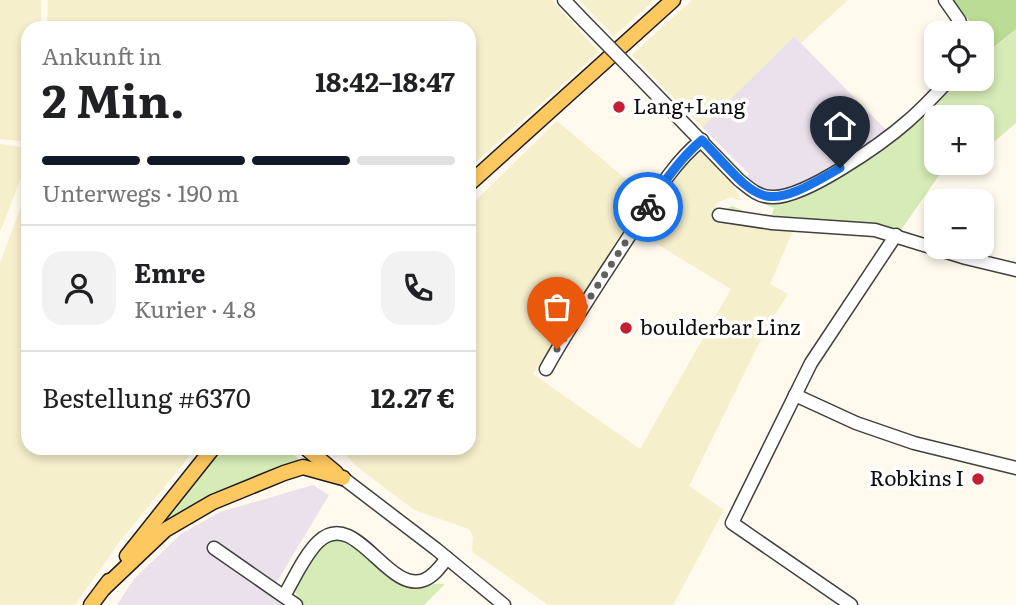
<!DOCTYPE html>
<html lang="de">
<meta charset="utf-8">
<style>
:root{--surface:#fff;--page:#f2f2f2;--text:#202124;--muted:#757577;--line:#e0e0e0;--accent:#111827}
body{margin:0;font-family:Literata,serif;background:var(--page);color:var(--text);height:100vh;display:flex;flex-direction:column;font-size:26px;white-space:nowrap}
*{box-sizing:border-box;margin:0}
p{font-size:23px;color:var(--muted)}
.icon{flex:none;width:38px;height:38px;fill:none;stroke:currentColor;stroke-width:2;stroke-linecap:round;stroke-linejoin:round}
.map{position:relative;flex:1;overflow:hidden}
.details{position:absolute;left:21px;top:21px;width:455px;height:434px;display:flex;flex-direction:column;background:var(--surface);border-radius:21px;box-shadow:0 4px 10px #0003}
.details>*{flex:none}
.fabs{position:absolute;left:924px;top:21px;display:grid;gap:14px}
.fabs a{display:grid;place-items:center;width:70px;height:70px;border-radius:14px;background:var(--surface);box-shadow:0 4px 10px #0003;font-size:35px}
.pin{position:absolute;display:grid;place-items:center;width:60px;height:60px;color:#fff;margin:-72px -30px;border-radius:50% 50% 50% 0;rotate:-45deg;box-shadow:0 0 7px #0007}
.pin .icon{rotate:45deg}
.courier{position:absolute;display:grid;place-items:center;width:70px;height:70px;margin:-35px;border:5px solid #1a73e8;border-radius:50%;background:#fff;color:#222;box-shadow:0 2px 9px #0007}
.overview em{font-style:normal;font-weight:700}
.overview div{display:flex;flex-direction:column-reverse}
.overview{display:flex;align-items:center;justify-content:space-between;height:119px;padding:0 21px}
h1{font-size:46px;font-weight:700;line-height:52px}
.bar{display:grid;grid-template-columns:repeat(4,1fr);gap:10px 7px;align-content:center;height:84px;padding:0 21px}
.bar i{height:9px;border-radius:5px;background:var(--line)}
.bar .on{background:var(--accent)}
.bar p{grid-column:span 4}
.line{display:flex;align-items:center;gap:18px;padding:0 21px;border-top:2px solid var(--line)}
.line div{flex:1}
.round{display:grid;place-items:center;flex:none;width:74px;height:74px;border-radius:21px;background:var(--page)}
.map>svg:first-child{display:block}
.industrial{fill:#eae1ec}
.farmland{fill:#f6efcc}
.green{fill:#d6ebb6}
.forest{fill:#bbdc94}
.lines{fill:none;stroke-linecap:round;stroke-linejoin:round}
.minor-casing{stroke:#404040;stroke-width:15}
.major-casing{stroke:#1e1e1e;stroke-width:17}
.minor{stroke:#fff;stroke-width:12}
.major{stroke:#fdc85f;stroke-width:14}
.minor-bridge-casing{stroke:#404040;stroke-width:15;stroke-linecap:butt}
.minor-bridge{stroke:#fff;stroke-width:12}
.done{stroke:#62605b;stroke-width:7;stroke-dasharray:0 12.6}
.route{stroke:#1a73e8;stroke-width:9}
.poi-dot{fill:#c32036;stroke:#fff;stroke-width:2.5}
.labels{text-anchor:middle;stroke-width:7;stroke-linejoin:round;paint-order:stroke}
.poi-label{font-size:21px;fill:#0d0d0d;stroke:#fff;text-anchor:start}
</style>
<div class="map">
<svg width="1016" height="605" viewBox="0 0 1016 605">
<rect width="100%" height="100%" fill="#fffaed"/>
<g class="industrial">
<polygon points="794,36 888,132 805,184 771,192 757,187 746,178 749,174 702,127"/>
<polygon points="313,485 329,495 270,593 287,605 117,605 134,579 181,534 220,512"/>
</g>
<g class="farmland">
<polygon points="0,0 41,0 41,28 28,28 28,142 0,139"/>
<polygon points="48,0 552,0 599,52 469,168 469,28 47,28"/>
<polygon points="579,0 654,0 614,36"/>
<polygon points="692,0 848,0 801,43 794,36 702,127 632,55"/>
<polygon points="557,121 647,197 533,374 640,449 731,289 655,243 655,203 698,146 731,181 741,201 731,197 717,203 713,217 793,231 770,284 788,294 766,329 689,486 724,510 673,605 548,605 474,553 472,550 473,536 469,529 414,510 355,465 340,448 469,448 469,207"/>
<polygon points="0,144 28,148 28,160 0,232"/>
<polygon points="28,188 28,448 196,448 120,541 75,605 0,605 0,263"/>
</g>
<g class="green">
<polygon points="1016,29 1016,123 982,152 982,117 936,117 936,163 969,163 960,171 946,165 899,233 727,213 726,209 732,206 751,214 772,215 774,208 753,199 745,189 764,202 781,205 800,199 882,150 918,120 957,79 982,79 982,35 994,48"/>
<polygon points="223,448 286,448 301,461 149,539"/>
<path d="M 336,539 C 362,542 372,571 395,579 C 402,582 416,586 423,586 C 431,586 435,582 445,584 L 424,605 L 305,605 C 299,600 293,594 296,586 C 301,570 321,544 336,539 Z"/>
</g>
<polygon class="forest" points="951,0 1016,0 1016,29 993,48"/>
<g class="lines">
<g class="minor-casing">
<g id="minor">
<polyline points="564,0 584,21"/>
<polyline points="945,0 959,20 964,33"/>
<path d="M 635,73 L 739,180 C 749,188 758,197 772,197 C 804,199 883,143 908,121 C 923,108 937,93 950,79"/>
<polyline points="719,215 772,223 875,230 966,258 1016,270"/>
<path d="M 546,369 C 571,324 600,281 628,238 C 650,204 670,165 702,140"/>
<polyline points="795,395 856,423 914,443 1016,468"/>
<polyline points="343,478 436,549 504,605"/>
<polyline points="214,548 296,605"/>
<path d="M 284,596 C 294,579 304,556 318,542 C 355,506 387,594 424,580 C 434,576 441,566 447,558"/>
<polyline points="851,605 732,523 811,363 896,235"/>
</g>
</g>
<g class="major-casing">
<g id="major">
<polyline points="469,184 673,0"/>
<polyline points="306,448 336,473"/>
<polyline points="127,556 213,448"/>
<polyline points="104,588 165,530 213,502 284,473 303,467 343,478"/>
<polyline points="91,605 109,581"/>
</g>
</g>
<use href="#minor" class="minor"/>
<use href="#major" class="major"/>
<g class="minor-bridge-casing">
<polyline id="minor-bridge" points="584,21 635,73"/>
</g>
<use href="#minor-bridge" class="minor-bridge"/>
</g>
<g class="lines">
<polyline class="done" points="557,349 648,207"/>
<path class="route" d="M 648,207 C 663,183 680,158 702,140 C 761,203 761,215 840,168"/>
</g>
<g class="poi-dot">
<circle cx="619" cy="107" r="7"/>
<circle cx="626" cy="328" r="7"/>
<circle cx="978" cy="479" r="7"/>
</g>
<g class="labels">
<g class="poi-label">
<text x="633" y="114">Lang+Lang</text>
<text x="640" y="335">boulderbar Linz</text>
<text x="964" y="486" text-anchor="end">Robkins I</text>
</g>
</g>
</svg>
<div class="fabs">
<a><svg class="icon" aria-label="locate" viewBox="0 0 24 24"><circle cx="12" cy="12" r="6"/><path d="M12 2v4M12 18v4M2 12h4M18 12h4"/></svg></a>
<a>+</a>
<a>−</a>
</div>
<div class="pin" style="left:557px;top:349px;background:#ea580c"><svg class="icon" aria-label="bag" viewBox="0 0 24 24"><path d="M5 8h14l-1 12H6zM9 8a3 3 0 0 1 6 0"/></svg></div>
<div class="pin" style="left:840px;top:168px;background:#1f2937"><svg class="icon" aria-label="home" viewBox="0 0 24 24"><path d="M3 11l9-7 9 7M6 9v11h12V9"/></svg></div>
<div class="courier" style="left:648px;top:207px"><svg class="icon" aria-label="bike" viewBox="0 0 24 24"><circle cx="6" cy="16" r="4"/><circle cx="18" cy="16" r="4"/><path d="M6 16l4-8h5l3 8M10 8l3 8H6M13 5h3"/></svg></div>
<section class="details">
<div class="overview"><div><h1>2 Min.</h1><p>Ankunft in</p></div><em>18:42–18:47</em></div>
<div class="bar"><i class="on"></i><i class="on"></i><i class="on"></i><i></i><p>Unterwegs · 190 m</p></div>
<div class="line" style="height:126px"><a class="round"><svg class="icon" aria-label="person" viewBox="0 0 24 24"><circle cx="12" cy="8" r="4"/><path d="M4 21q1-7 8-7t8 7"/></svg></a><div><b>Emre</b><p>Kurier · 4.8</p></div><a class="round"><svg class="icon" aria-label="phone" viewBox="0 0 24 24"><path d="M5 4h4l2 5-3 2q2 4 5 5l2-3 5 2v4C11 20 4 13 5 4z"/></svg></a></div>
<div class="line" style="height:91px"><div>Bestellung #6370</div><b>12.27 €</b></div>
</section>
</div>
